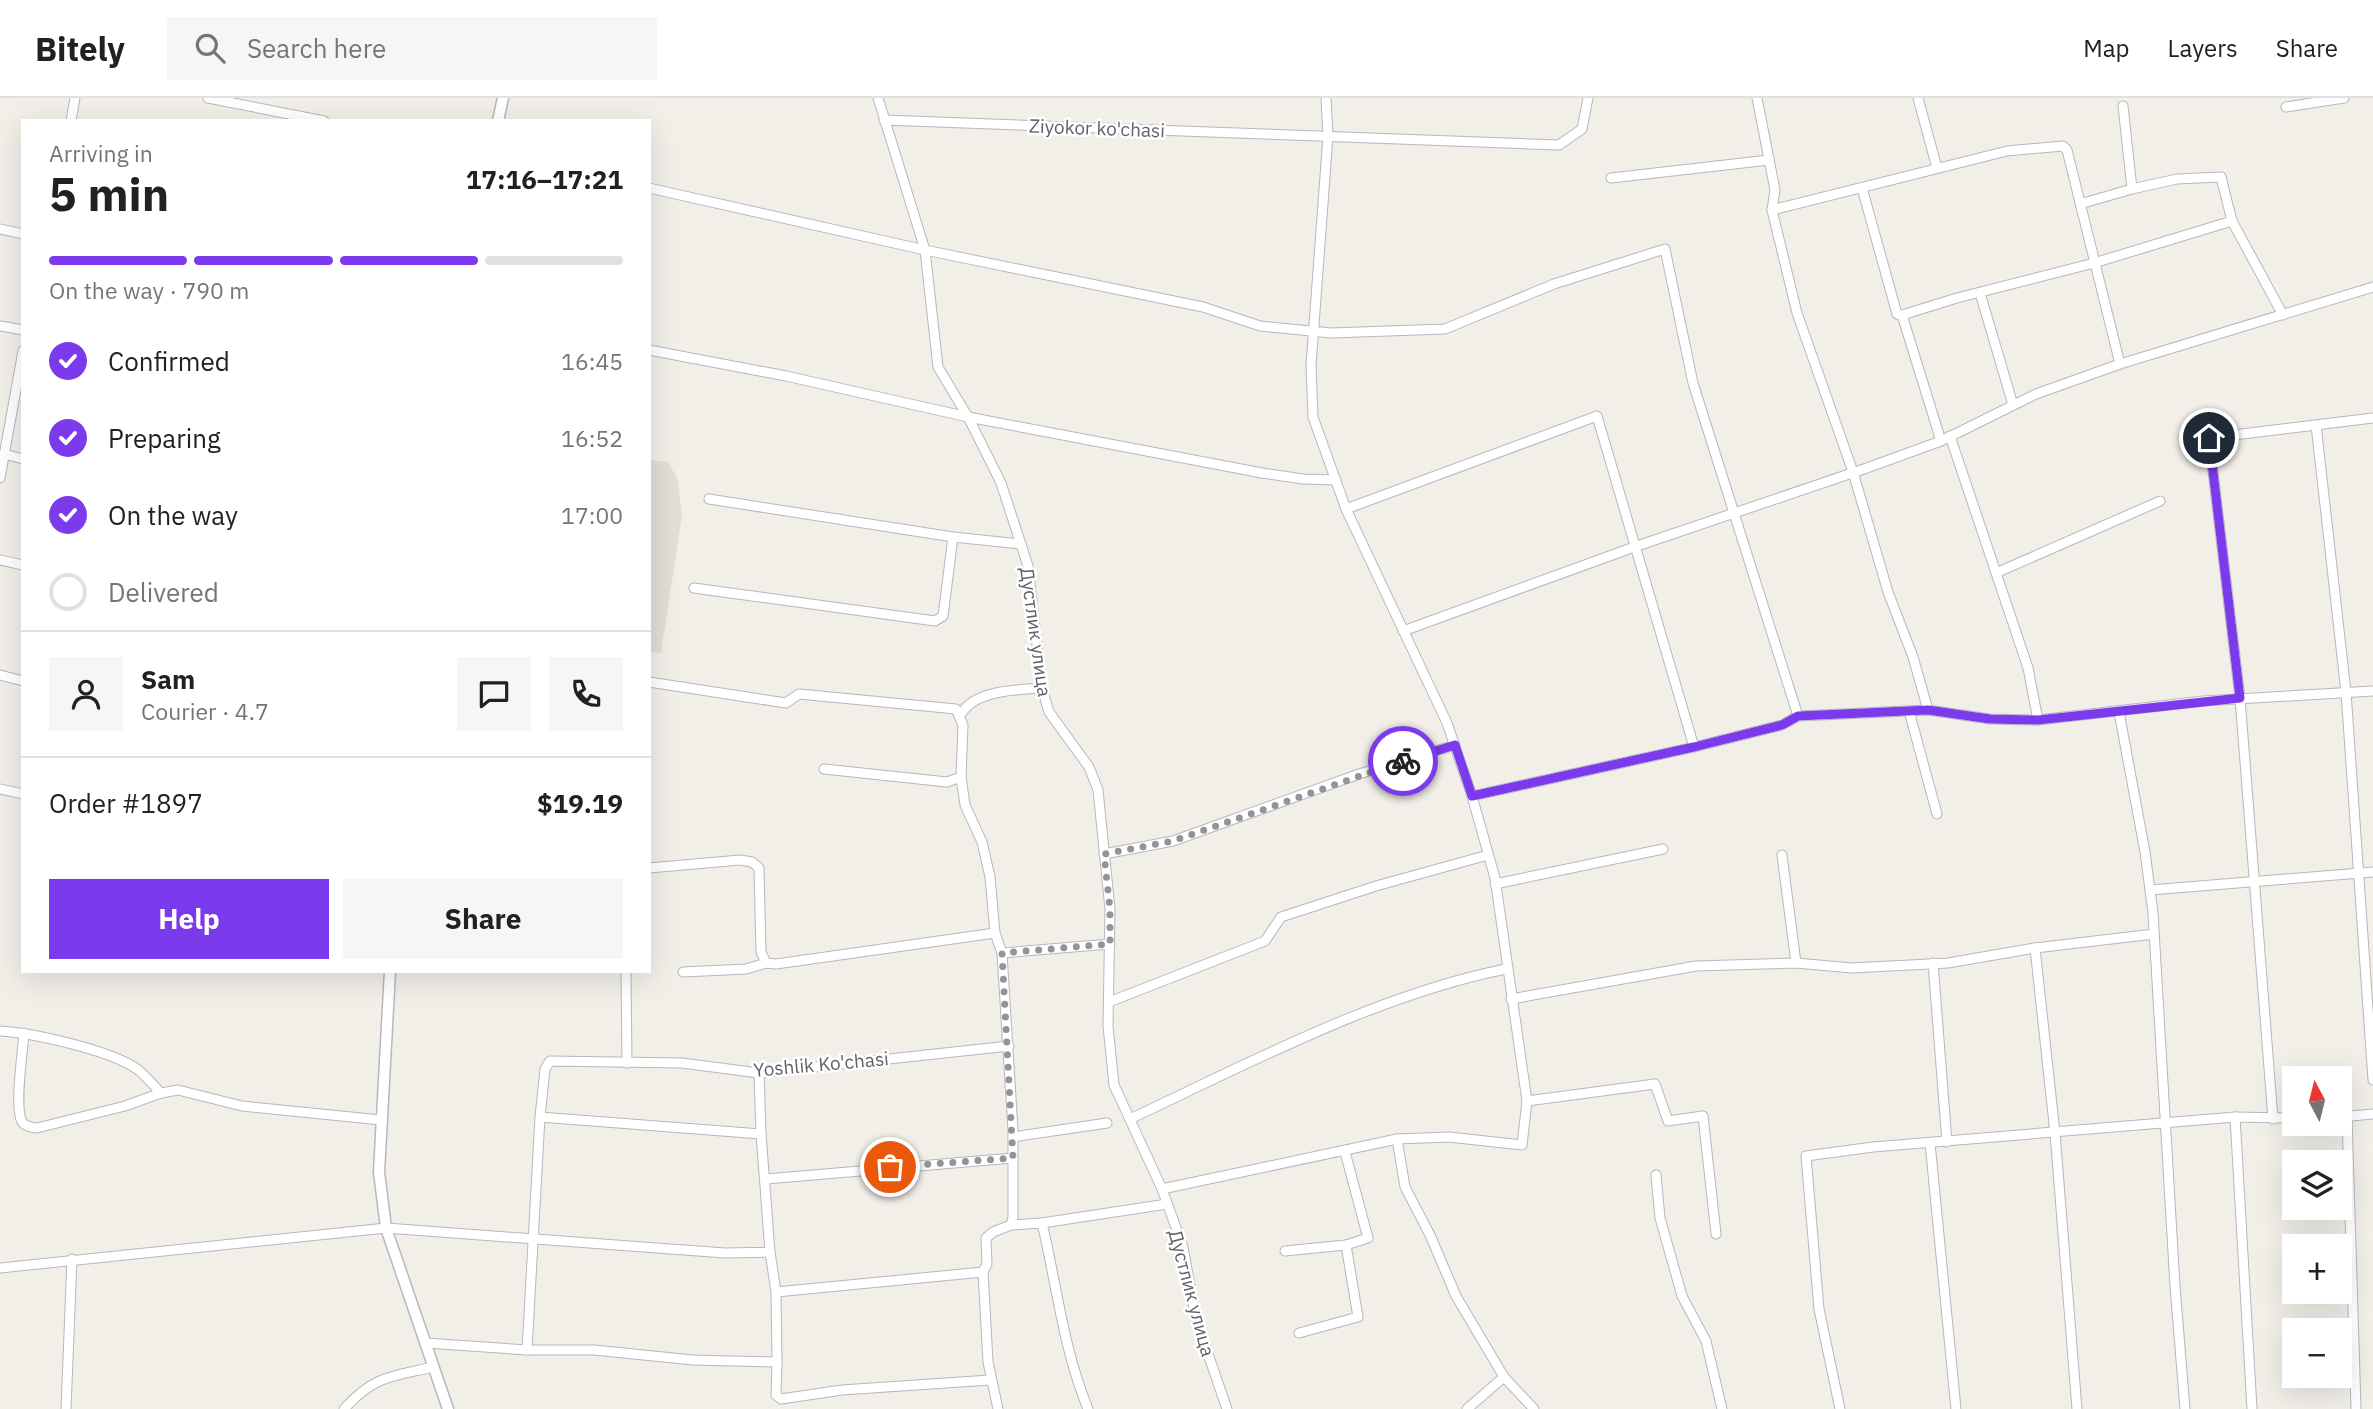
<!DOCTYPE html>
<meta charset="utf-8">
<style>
:root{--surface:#fff;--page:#f6f6f6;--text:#202124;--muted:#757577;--line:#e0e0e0;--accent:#7c3aed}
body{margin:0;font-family:"IBM Plex Sans",sans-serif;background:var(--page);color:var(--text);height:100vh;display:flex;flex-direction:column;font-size:26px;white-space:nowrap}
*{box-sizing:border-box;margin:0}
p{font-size:23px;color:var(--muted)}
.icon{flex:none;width:38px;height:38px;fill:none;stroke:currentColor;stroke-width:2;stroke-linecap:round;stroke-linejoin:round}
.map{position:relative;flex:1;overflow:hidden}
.panel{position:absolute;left:21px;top:21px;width:630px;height:854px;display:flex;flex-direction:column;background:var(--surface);border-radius:0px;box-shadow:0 7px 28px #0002}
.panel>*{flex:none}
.needle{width:46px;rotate:353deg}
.buttons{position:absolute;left:2282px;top:968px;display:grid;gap:14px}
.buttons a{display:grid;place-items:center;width:70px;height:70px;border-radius:0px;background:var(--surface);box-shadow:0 7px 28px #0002;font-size:35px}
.pin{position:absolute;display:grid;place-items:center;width:60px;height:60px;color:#fff;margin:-30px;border:4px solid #fff;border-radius:50%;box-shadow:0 2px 7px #0007}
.courier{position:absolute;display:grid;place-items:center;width:70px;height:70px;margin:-35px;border:5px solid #7c3aed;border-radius:50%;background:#fff;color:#222;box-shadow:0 2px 9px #0007}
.head em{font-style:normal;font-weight:800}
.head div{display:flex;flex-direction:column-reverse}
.head{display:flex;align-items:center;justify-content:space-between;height:119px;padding:0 28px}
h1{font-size:46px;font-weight:800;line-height:52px}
.bar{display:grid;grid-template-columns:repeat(4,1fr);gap:10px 7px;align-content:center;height:84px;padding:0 28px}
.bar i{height:9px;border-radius:5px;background:var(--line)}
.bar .current{background:var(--accent)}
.bar p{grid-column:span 4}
.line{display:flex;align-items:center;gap:18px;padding:0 28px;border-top:2px solid var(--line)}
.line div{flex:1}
.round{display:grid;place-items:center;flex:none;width:74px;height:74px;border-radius:0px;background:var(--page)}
ol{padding:0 28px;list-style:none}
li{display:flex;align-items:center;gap:21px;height:77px}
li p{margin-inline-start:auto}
li .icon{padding:7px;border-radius:50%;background:var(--accent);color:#fff;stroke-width:4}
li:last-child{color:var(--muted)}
li i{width:38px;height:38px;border:4px solid var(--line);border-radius:50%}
.cta{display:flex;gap:14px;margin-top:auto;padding:14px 28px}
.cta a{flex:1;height:80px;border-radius:0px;background:var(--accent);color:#fff;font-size:28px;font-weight:800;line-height:80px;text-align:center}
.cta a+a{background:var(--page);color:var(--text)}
header{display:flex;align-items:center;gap:42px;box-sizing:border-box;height:98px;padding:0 35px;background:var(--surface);border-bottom:2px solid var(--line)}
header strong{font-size:33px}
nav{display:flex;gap:38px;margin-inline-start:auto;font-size:24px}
.search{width:490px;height:63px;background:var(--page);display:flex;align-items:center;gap:18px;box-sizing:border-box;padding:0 24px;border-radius:0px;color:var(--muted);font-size:26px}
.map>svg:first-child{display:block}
.education{fill:#e1ded6}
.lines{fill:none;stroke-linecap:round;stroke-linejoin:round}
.minor-casing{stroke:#b5b8bc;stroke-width:11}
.tertiary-casing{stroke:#b5b8bc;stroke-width:13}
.minor{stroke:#fff;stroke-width:9}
.tertiary{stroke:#fff;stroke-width:10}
.done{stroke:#929495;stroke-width:7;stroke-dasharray:0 12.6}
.route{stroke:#7c3aed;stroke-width:9}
.labels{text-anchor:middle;stroke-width:5;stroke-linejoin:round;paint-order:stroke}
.street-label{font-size:19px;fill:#5f6368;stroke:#fff}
</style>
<header>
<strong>Bitely</strong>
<div class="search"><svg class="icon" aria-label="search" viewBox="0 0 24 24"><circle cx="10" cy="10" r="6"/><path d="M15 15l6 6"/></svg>Search here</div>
<nav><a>Map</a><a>Layers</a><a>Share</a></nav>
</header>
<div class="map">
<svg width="2373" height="1311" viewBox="0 0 2373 1311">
<rect width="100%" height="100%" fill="#f1efe8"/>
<polygon class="education" points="649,362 668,364 678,382 682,418 661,555 649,554"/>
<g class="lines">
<g class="minor-casing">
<g id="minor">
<polyline points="208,0 324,23"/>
<polyline points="878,0 925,152 938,269 968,319 1001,385 1028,468 1042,590 1049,614 1089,669 1098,692 1110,811 1108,928 1114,987 1162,1091 1183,1149 1196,1221 1227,1311"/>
<polyline points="1326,0 1328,38 1311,267 1313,319 1346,411 1447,625 1472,698 1495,780 1527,1003 1655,986 1668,1023 1703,1018 1716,1136"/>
<polyline points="1757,0 1775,92 1772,112 1797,215 1853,374 1888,494 1913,559 1928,612"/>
<polyline points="1918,0 1937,70"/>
<polyline points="2286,9 2344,0"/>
<polyline points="884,22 1559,47 1582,31 1588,0"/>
<polyline points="71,23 75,0"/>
<polyline points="1611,80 1769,62"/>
<polyline points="649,90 925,152 1203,209 1260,228 1331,235 1445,231 1554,186 1665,151 1693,285 1798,618"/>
<polyline points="1862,90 1897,216 1902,217"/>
<polyline points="2132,91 2177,81 2221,79 2232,123"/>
<polyline points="2080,106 2132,91 2123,8"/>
<polyline points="1772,112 2007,53 2063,48 2067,52 2120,266"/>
<polyline points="0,131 23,136"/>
<polyline points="1980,195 2013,307"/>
<polyline points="0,228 23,232"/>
<polyline points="649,252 786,278 968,319 1262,375 1303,381 1336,382"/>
<polyline points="2316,327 2346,594 2373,982"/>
<polyline points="1950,338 2028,570 2038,622"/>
<polyline points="1941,343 1902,217 1957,200 2094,165 2232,123 2283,217"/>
<polyline points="4,356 23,361"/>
<polyline points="0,380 23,253"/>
<polyline points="709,401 953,439 1021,446"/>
<polyline points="1346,411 1597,318 1694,649"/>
<polyline points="0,462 23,467"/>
<polyline points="1996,475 2160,403"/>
<polyline points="694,490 935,523 943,518 953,439"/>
<polyline points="1403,533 1637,448 1864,371 1941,343 2036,296 2120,266 2373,189"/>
<polyline points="0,577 23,583"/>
<polyline points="649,584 786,605 799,596 956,611 963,627 961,679 965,707 982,744 990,779 995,835 1002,855 1013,1032 1013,1119 1011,1127 993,1134 986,1140 987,1166 983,1174 988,1264 998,1311"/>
<polyline points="1909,613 1937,716"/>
<polyline points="2119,614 2145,754 2153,815 2175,1188 2185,1311"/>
<path d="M 961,616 C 975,592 1016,592 1042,590"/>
<polyline points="824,671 947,684 961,679"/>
<polyline points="0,691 23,696"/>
<polyline points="1472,698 1694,649 1782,627 1798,618 1928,612 1990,621 2038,622 2203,603 2373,593"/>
<polyline points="1104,756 1173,743 1359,676 1455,647"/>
<polyline points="1782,757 1796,865"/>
<polyline points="649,770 740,762 752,764 759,770 761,854 766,865 776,866 995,835"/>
<polyline points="1495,786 1663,751"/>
<polyline points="2150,792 2373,774"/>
<polyline points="2035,850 2055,1035 2077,1311"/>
<polyline points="1002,855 1110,846"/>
<polyline points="1933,865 1947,1044"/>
<polyline points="626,873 627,965"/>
<polyline points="683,874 746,871 766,865"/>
<polyline points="1511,901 1696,868 1796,865 1852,870 1948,865 2035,850 2154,836"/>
<polyline points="1109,904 1265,843 1281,819 1376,788 1488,757"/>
<path d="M 0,933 C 33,935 110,952 137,971 C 146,978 153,987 161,995"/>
<path d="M 24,935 C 23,953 14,1009 22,1024 C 26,1029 31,1029 37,1030 L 125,1008 L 161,995 L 178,992 L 242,1008 L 381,1022"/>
<polyline points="540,1019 761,1036 759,975"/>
<polyline points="2235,1019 2252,1311"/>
<polyline points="2340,1019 2373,1016"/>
<polyline points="2347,1019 2356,1311"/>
<path d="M 1130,1021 C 1247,966 1379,896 1506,871"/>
<polyline points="2273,1021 2240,600 2209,340 2373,320"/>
<polyline points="1013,1039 1107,1025"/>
<polyline points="1397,1041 1405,1089 1430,1137 1456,1198 1504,1279 1534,1311"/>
<polyline points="1930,1045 1956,1311"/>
<polyline points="1656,1077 1660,1120 1682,1198 1706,1243 1722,1311"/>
<polyline points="766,1081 1013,1060"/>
<polyline points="1162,1091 1397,1041 1449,1039 1522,1047 1527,1003"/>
<polyline points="1042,1125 1167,1106"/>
<path d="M 1011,1127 L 1042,1125 C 1057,1188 1063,1250 1088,1311"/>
<polyline points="1285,1153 1346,1147 1368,1140 1345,1054"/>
<polyline points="770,1154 776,1194 777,1264"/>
<polyline points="0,1170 386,1130 725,1155 770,1154 761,1036"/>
<polyline points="776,1194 983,1174"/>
<polyline points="1299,1235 1358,1219 1346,1147"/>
<polyline points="426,1245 527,1252 594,1252 693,1262 777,1264 776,1297 781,1301 842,1292 990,1282"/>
<polyline points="527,1252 540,1019 545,971 550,963 682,965 759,975 1009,948"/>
<polyline points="66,1311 72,1161"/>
<path d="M 344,1311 C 375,1277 391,1279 433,1269"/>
<polyline points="1467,1311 1504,1279"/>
<polyline points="1840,1311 1819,1211 1806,1058 1873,1049 2235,1019 2294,1020"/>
</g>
</g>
<g class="tertiary-casing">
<g id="tertiary">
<polyline points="498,23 503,0"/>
<polyline points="390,873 379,1074 386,1130 448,1311"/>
</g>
</g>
<use href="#minor" class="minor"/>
<use href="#tertiary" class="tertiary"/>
</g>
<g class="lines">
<polyline class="done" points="890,1069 1013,1060 1002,855 1110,846 1110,811 1104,756 1173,743 1403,663"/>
<polyline class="route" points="1403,663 1455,647 1472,698 1694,649 1782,627 1798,618 1928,612 1990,621 2038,622 2240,600 2209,340"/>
</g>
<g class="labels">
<g class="street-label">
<text transform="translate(1097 30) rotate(2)" y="7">Ziyokor ko'chasi</text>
<text transform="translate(1036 534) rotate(82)" y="7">Дустлик улица</text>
<text transform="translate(821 966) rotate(-5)" y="7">Yoshlik Ko'chasi</text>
<text transform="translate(1192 1195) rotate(75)" y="7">Дустлик улица</text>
</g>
</g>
</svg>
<div class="buttons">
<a><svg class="needle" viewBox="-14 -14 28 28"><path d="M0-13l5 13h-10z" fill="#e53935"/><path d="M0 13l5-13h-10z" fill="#757577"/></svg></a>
<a><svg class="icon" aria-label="layers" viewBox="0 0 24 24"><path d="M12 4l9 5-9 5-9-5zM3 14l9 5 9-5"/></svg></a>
<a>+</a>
<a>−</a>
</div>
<div class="pin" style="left:890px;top:1069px;background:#ea580c"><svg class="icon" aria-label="bag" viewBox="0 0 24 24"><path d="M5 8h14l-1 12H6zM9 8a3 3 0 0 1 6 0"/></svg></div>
<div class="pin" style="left:2209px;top:340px;background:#1f2937"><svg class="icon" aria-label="home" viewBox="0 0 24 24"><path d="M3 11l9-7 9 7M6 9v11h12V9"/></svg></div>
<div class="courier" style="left:1403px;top:663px"><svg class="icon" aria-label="bike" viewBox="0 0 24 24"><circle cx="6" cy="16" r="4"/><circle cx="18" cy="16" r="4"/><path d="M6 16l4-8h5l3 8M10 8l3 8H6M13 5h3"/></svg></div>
<section class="panel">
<div class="head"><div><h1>5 min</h1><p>Arriving in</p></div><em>17:16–17:21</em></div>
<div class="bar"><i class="current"></i><i class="current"></i><i class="current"></i><i></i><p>On the way · 790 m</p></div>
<ol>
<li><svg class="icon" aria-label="check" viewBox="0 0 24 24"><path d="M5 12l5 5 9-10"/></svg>Confirmed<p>16:45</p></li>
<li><svg class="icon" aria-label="check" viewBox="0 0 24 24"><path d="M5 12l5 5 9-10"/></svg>Preparing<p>16:52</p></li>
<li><svg class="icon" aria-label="check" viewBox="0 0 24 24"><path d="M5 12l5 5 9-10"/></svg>On the way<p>17:00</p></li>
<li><i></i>Delivered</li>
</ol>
<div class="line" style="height:126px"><a class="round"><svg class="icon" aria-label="person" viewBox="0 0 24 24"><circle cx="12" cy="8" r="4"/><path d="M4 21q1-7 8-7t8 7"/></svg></a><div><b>Sam</b><p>Courier · 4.7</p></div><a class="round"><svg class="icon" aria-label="chat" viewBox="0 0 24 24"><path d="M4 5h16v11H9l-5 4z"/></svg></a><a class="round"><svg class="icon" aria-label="phone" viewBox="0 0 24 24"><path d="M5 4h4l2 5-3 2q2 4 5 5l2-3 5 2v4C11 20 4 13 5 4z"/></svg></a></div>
<div class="line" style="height:91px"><div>Order #1897</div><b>$19.19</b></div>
<div class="cta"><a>Help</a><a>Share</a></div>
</section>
</div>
